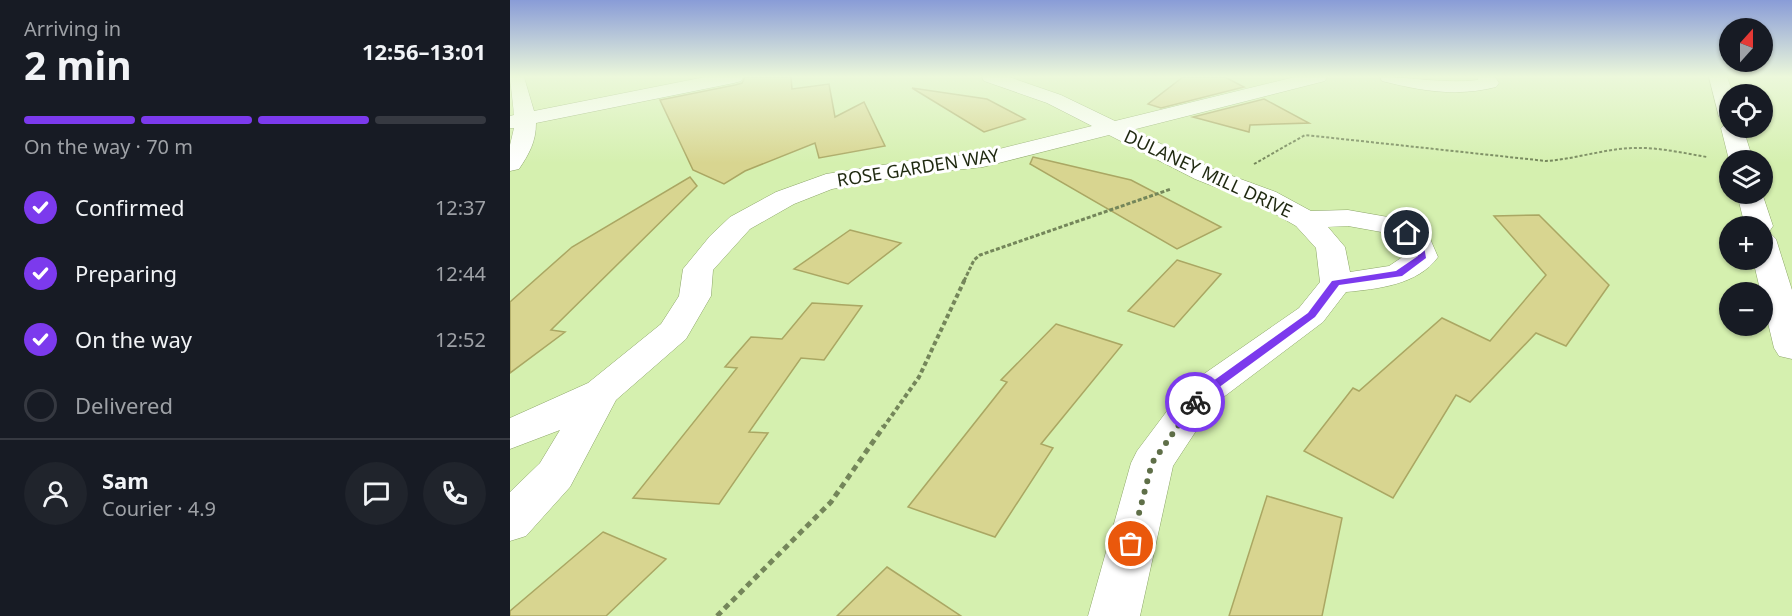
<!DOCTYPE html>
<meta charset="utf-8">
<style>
:root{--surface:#171b24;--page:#20242c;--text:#f1f3f6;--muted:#9ea1a6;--line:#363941;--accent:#7c3aed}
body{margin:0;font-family:"Noto Sans",sans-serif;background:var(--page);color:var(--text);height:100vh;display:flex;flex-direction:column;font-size:22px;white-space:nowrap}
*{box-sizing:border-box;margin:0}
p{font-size:20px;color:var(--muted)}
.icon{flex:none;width:33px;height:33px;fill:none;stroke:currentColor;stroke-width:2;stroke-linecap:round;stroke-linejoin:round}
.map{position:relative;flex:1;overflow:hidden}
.drawer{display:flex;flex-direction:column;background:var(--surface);width:510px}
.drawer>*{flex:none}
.needle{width:39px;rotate:21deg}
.buttons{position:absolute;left:1209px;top:18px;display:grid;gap:12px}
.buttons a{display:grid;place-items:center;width:54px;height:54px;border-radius:50%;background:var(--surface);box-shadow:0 2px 4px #0004;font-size:30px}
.pin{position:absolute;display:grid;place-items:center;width:51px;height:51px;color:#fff;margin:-26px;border:3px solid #fff;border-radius:50%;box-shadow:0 2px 6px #0007}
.courier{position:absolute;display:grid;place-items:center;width:60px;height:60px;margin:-30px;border:4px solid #7c3aed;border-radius:50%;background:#fff;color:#222;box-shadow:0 2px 8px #0007}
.headline em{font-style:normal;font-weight:700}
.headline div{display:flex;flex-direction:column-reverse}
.headline{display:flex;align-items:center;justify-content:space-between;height:102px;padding:0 24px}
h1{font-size:39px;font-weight:700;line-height:45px}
.bar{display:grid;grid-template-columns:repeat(4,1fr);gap:9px 6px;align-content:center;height:72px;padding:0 24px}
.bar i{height:8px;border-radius:4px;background:var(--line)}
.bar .on{background:var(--accent)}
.bar p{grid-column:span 4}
.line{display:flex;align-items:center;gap:15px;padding:0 24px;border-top:2px solid var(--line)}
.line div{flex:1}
.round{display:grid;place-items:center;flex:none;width:63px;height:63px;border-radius:32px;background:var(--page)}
ol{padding:0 24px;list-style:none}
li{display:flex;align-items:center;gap:18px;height:66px}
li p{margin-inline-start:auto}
li .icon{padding:6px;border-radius:50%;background:var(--accent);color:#fff;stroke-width:4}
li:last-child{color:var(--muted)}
li i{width:33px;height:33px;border:3px solid var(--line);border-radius:50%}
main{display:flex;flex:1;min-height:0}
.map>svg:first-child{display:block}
.building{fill:#d8d590;stroke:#aaa763;stroke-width:1.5}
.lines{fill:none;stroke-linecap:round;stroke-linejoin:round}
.minor-casing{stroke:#8ca568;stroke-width:1}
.major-casing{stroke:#8ca568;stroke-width:1}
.path-far3{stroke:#74865a;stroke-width:2;stroke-dasharray:3 2;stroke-linecap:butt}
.path-far2{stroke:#74865a;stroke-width:3;stroke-dasharray:4 2;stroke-linecap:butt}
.path-far1{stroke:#74865a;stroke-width:4;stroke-dasharray:4.5 3;stroke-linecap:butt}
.path{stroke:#74865a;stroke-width:5;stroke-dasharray:6 4.5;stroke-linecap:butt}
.minor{fill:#fff;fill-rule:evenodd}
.major{fill:#fff;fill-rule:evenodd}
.route{fill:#7c3aed}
.done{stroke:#5f6f48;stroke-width:6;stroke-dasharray:0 10.8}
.labels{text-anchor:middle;stroke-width:6;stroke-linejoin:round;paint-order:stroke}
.street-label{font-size:18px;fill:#1f2910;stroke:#fff}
</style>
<main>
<section class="drawer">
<div class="headline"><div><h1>2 min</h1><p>Arriving in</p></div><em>12:56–13:01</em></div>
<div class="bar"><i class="on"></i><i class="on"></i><i class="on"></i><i></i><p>On the way · 70 m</p></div>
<ol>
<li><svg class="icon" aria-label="check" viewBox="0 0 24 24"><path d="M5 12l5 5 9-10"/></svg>Confirmed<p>12:37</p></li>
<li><svg class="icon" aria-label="check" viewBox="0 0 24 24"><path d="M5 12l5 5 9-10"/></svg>Preparing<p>12:44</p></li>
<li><svg class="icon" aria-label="check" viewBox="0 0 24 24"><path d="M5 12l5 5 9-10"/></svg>On the way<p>12:52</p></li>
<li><i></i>Delivered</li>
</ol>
<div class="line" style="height:108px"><a class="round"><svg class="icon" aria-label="person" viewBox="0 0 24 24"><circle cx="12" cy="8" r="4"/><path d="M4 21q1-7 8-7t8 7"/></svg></a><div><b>Sam</b><p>Courier · 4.9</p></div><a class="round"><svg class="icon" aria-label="chat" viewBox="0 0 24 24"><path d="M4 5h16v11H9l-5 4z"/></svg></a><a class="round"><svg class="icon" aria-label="phone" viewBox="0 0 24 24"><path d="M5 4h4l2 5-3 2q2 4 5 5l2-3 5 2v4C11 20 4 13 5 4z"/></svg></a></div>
</section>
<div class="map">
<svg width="1282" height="616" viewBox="0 0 1282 616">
<rect width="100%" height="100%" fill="#d5f0af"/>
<g class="building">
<polygon points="235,77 281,77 282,89 319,84 325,117 354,102 375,146 309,158 305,143 235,171 214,184 183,170 150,100 225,85 232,83"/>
<polygon points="673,77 715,77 734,87 651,108 638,104"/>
<polygon points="402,88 477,99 515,119 474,132"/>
<polygon points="754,99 799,123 740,125 739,132 683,117"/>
<polygon points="523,157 621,180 711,227 667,249 520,164"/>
<polygon points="180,177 187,186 41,330 55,332 0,373 0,302 62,247"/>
<polygon points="1029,215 1099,285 1056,346 1026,333 960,402 946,395 883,498 794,451 843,388 849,391 932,318 980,341 1036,275 984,216"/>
<polygon points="340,230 391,243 338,284 284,269"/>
<polygon points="667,260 711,274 664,327 618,311"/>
<polygon points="302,303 352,306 314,360 291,358 239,432 258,433 209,504 123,498 227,368 215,367 241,337 272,339"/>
<polygon points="546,324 612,345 531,444 543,448 485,537 398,507 497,382 491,380"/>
<polygon points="757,496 832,518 812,616 719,616"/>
<polygon points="93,532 156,559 96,616 0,616 0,611"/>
<polygon points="377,567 451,616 327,616"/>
</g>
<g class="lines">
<g class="minor-casing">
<g id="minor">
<path d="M 0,77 L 14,77 L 24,111 L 195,77 L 233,77 L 231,81 L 224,83 L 26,123 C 26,142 19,154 9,169 L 0,171 L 0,145 L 4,128 L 0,128 L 0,116 L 4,115 Z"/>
<path d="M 472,77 L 499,77 L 551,95 L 605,121 L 785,77 L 817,77 L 815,81 L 622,130 L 703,169 L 766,192 L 801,211 L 838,210 L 895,220 L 918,234 L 928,257 C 908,285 867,289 836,292 L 813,322 L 703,405 L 663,466 L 630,616 L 578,616 L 621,463 L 627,451 L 675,387 L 789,308 L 810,282 L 806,248 L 786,226 L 748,204 L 685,179 L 599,135 L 473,167 L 398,175 L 322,189 L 284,204 L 240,229 L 203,270 L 201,296 L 176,339 L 106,400 L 60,487 L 16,536 L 0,541 L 0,492 L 30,463 L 50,430 L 0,449 L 0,418 L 78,383 L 151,324 L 169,296 L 173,269 L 200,236 L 220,217 L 266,192 L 316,174 L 398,161 L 473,153 L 582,126 L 537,103 L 474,81 ZM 838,226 L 877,233 L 895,244 L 897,254 L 879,266 L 840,272 L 835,247 L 818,227 Z"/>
<path d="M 870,77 C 902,77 935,84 968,80 L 967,77 L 985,77 L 989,83 L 986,87 C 947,97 911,91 872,81 Z"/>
</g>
</g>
<g class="major-casing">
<g id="major">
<polygon points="1199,77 1217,77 1223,94 1220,94 1220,128 1233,128 1243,160 1219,160 1211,128 1217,123 1209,117"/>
<polygon points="1252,193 1263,226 1259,232 1266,239 1282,290 1282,359 1269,356 1264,348 1243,260 1252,260 1252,226 1235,226 1227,194"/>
</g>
</g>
<path class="path-far3" d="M 744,164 L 795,135 L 1036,161 C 1065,159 1094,149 1123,148 C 1148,147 1173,153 1197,157"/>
<polyline class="path-far2" points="454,281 464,260 470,255 661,189"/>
<polyline class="path-far1" points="373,428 409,377 455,279"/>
<polyline class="path" points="207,616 321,502 374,426"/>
<use href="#minor" class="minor"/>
<use href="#major" class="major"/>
</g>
<linearGradient id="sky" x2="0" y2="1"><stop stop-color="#899cd7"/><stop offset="0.47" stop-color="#ecf8db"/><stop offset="1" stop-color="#ecf8db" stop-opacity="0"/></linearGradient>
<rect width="1282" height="163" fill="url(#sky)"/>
<polygon class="route" points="897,230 913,240 916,258 892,276 829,285 805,317 693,399 689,405 681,405 679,402 685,394 798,313 822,281 886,271 908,256 904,241 893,233"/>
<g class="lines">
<polyline class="done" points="621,544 642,463 685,402"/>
</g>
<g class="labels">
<g class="street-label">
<text transform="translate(408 168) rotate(-9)" y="6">ROSE GARDEN WAY</text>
<text transform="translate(698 174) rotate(25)" y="6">DULANEY MILL DRIVE</text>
</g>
</g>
</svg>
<div class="buttons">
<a><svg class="needle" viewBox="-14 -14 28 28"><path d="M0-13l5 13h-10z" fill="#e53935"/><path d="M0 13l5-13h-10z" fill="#9ea1a6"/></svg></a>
<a><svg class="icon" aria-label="locate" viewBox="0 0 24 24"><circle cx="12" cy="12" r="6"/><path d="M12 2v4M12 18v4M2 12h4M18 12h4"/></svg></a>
<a><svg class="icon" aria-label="layers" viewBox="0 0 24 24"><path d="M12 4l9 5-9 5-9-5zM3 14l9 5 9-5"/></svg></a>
<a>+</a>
<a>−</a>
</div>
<div class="pin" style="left:621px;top:544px;background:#ea580c"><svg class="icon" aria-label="bag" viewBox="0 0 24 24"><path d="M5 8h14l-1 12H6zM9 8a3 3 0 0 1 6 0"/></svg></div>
<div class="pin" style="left:897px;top:233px;background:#1f2937"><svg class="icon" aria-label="home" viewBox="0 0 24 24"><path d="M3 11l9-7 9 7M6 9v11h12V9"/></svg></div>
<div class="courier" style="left:685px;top:402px"><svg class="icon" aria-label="bike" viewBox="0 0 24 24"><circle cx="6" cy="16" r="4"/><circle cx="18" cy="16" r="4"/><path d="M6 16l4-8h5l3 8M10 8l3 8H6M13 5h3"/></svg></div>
</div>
</main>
